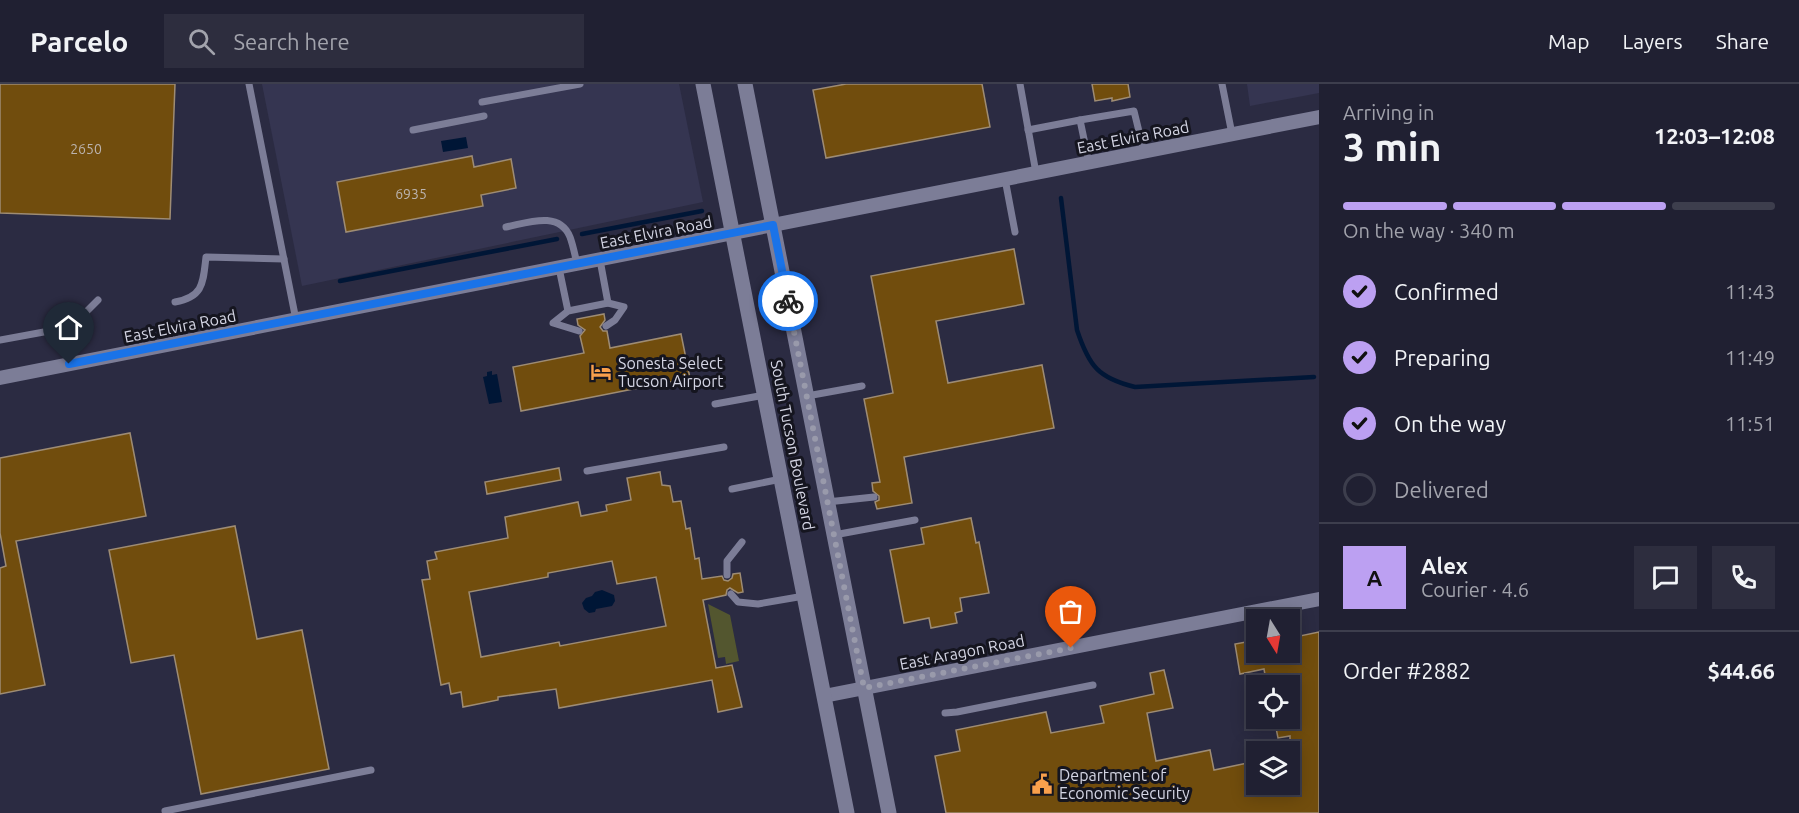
<!DOCTYPE html>
<meta charset="utf-8">
<style>
:root{--surface:#202032;--page:#2d2d3e;--text:#f1f3f6;--muted:#a2a3ac;--line:#3d3e4d;--accent:#bca0f2}
body{margin:0;font-family:Ubuntu,sans-serif;background:var(--page);color:var(--text);height:100vh;display:flex;flex-direction:column;font-size:22px;white-space:nowrap}
*{box-sizing:border-box;margin:0}
p{font-size:20px;color:var(--muted)}
.icon{flex:none;width:33px;height:33px;fill:none;stroke:currentColor;stroke-width:2;stroke-linecap:round;stroke-linejoin:round}
.map{position:relative;flex:1;overflow:hidden}
.details{display:flex;flex-direction:column;background:var(--surface);width:480px}
.details>*{flex:none}
.needle{width:39px;rotate:169deg}
.controls{position:absolute;left:1246px;top:525px;display:grid;gap:12px}
.controls a{display:grid;place-items:center;width:54px;height:54px;border-radius:0px;background:var(--surface);box-shadow:0 3px 15px #0003,0 0 0 2px var(--line);font-size:30px}
.pin{position:absolute;display:grid;place-items:center;width:51px;height:51px;color:#fff;margin:-62px -26px;border-radius:50% 50% 50% 0;rotate:-45deg;box-shadow:0 0 6px #0007}
.pin .icon{rotate:45deg}
.courier{position:absolute;display:grid;place-items:center;width:60px;height:60px;margin:-30px;border:4px solid #1a73e8;border-radius:50%;background:#fff;color:#222;box-shadow:0 2px 8px #0007}
.overview em{font-style:normal;font-weight:700}
.overview div{display:flex;flex-direction:column-reverse}
.overview{display:flex;align-items:center;justify-content:space-between;height:102px;padding:0 24px}
h1{font-size:39px;font-weight:700;line-height:45px}
.bar{display:grid;grid-template-columns:repeat(4,1fr);gap:9px 6px;align-content:center;height:72px;padding:0 24px}
.bar i{height:8px;border-radius:4px;background:var(--line)}
.bar .on{background:var(--accent)}
.bar p{grid-column:span 4}
.line{display:flex;align-items:center;gap:15px;padding:0 24px;border-top:2px solid var(--line)}
.line div{flex:1}
.round{display:grid;place-items:center;flex:none;width:63px;height:63px;border-radius:0px;background:var(--page)}
ol{padding:0 24px;list-style:none}
li{display:flex;align-items:center;gap:18px;height:66px}
li p{margin-inline-start:auto}
li .icon{padding:6px;border-radius:50%;background:var(--accent);color:#111;stroke-width:4}
li:last-child{color:var(--muted)}
li i{width:33px;height:33px;border:3px solid var(--line);border-radius:50%}
header{display:flex;align-items:center;gap:36px;box-sizing:border-box;height:84px;padding:0 30px;background:var(--surface);border-bottom:2px solid var(--line)}
header strong{font-size:28px}
nav{display:flex;gap:33px;margin-inline-start:auto;font-size:21px}
.search{width:420px;height:54px;background:var(--page);display:flex;align-items:center;gap:15px;box-sizing:border-box;padding:0 21px;border-radius:0px;color:var(--muted);font-size:22px}
main{display:flex;flex:1;min-height:0}
.map>svg:first-child{display:block}
.built{fill:#353551}
.green{fill:#53562f}
.water{fill:#001636}
.lines{fill:none;stroke-linecap:round;stroke-linejoin:round}
.stream{stroke:#001636;stroke-width:4.5}
.building{fill:#714d0d;stroke:#9e8c74;stroke-width:1.5;fill-rule:evenodd}
.lane{stroke:#7c7d97;stroke-width:7}
.street{stroke:#7c7d97;stroke-width:14}
.secondary{stroke:#7c7d97;stroke-width:15}
.done{stroke:#999aab;stroke-width:6;stroke-dasharray:0 10.8}
.route{stroke:#1a73e8;stroke-width:8}
.labels{text-anchor:middle;stroke-width:6;stroke-linejoin:round;paint-order:stroke}
.number-label{font-size:14px;fill:#bbb3ae}
.street-label{font-size:16px;fill:#d4d5e4;stroke:#15151f}
.poi-label{font-size:16px;fill:#d4d5e4;stroke:#15151f;text-anchor:start}
</style>
<header>
<strong>Parcelo</strong>
<div class="search"><svg class="icon" aria-label="search" viewBox="0 0 24 24"><circle cx="10" cy="10" r="6"/><path d="M15 15l6 6"/></svg>Search here</div>
<nav><a>Map</a><a>Layers</a><a>Share</a></nav>
</header>
<main>
<div class="map">
<svg width="1319" height="729" viewBox="0 0 1319 729">
<rect width="100%" height="100%" fill="#2b2b42"/>
<g class="built">
<polygon points="262,0 679,0 703,118 302,202"/>
<polygon points="1247,0 1319,0 1319,9 1250,22"/>
</g>
<polygon class="green" points="708,520 730,531 739,577 726,580 725,573 718,574"/>
<g class="water">
<polygon points="466,53 468,64 443,68 441,57"/>
<polygon points="492,287 492,291 497,290 502,318 489,320 483,293 487,292 487,288"/>
<polygon points="602,506 614,511 615,517 612,522 596,525 595,528 589,529 584,525 582,519 586,514 592,512 595,508"/>
</g>
<g class="lines">
<g class="stream">
<path d="M 1061,114 L 1077,246 C 1089,282 1098,294 1135,303 L 1314,293"/>
<polyline points="582,150 702,127"/>
<polyline points="340,197 557,155"/>
</g>
</g>
<g class="building">
<polygon points="0,0 175,0 170,135 0,129"/>
<polygon points="846,0 982,0 990,43 826,74 813,6"/>
<polygon points="1092,0 1128,0 1130,13 1112,17 1112,14 1095,17"/>
<polygon points="472,72 474,83 511,75 516,104 481,111 483,122 346,148 337,98"/>
<polygon points="1014,165 1024,220 936,237 948,299 1042,281 1054,344 904,373 912,419 877,425 875,418 879,416 879,412 873,407 872,399 880,398 864,315 893,309 871,192"/>
<polygon points="604,230 605,236 600,243 603,247 607,247 610,264 681,250 690,294 521,327 513,283 584,269 580,252 585,246 578,241 577,235"/>
<polygon points="130,349 146,432 16,457 45,601 0,610 0,484 6,482 0,449 0,374"/>
<polygon points="559,384 561,396 487,410 485,398"/>
<path d="M 660,388 L 662,401 L 670,402 L 673,418 L 681,417 L 686,445 L 690,444 L 695,475 L 699,474 L 702,495 L 722,492 L 724,496 L 728,497 L 732,494 L 733,490 L 740,489 L 743,508 L 738,509 L 730,504 L 727,506 L 726,511 L 703,516 L 716,584 L 732,581 L 742,623 L 718,628 L 712,596 L 559,624 L 556,605 L 498,613 L 498,616 L 463,623 L 461,608 L 451,610 L 449,599 L 441,601 L 422,496 L 430,495 L 427,477 L 437,475 L 435,468 L 508,454 L 505,433 L 578,418 L 581,432 L 607,427 L 606,421 L 631,416 L 627,394 ZM 612,477 L 617,500 L 656,493 L 666,542 L 560,562 L 559,558 L 481,573 L 469,508 L 548,493 L 548,489 Z"/>
<polygon points="971,434 976,459 979,458 989,509 960,514 962,527 955,529 957,539 931,544 929,534 904,539 890,466 924,460 921,444"/>
<polygon points="235,442 257,555 302,546 329,685 201,710 174,571 131,579 109,466"/>
<polygon points="1319,548 1319,729 946,729 935,672 960,667 956,646 1046,628 1051,649 1104,639 1100,622 1154,610 1150,589 1164,586 1173,624 1147,629 1156,677 1210,666 1214,686 1257,677 1257,700 1290,700 1290,652 1278,654 1274,634 1290,634 1290,602 1267,602 1264,585 1240,590 1235,560 1257,556 1257,568 1290,568 1290,554"/>
</g>
<g class="lines">
<g class="lane">
<polyline points="249,0 296,236"/>
<polyline points="1020,0 1036,89"/>
<polyline points="1222,0 1232,50"/>
<polyline points="482,18 580,0"/>
<polyline points="1080,36 1134,27 1144,68"/>
<polyline points="413,46 484,32"/>
<polyline points="1028,46 1080,36 1089,79"/>
<polyline points="1005,95 1015,148"/>
<path d="M 506,143 C 527,139 559,126 570,153 C 573,161 575,171 577,180"/>
<polyline points="600,176 608,219"/>
<polyline points="559,184 568,227"/>
<path d="M 175,218 C 204,213 203,198 206,173 L 284,175"/>
<polyline points="579,247 553,239 568,227 608,219 624,223 615,236 606,242"/>
<polyline points="0,256 71,243 98,216"/>
<polyline points="807,312 862,302"/>
<polyline points="715,320 765,311"/>
<polyline points="587,387 724,363"/>
<polyline points="732,405 781,395"/>
<polyline points="827,418 874,413"/>
<polyline points="834,451 915,436"/>
<polyline points="727,491 727,477 742,458"/>
<polyline points="731,510 738,518 758,520 804,512"/>
<polyline points="945,629 957,628 1093,601"/>
<polyline points="165,727 371,686"/>
</g>
<g class="street">
<polyline points="0,294 1319,33"/>
<polyline points="824,612 1319,515"/>
</g>
<g class="secondary">
<polyline points="703,0 847,729"/>
<polyline points="745,0 889,729"/>
</g>
</g>
<g class="lines">
<polyline class="done" points="788,217 864,604 1071,564"/>
<polyline class="route" points="69,280 773,141 788,217"/>
</g>
<defs>
<g id="hotel-bare" transform="scale(1.62)"><path d="M-6-4.5h1.5V1H6V5H4.5V3h-9V5H-6ZM-4 0a1.8 1.8 0 1 1 3.6 0ZM.5 0V-2.5h3Q6-2.5 6 0Z" fill="#f9a04c" stroke="#15151f" stroke-width="2.5" paint-order="stroke"/></g>
<g id="civic-bare" transform="scale(1.62)"><path d="M-.6-6.5H3V-4.5H.6V-3L4-1V1h2V6H-6V1h2V-1L-.6-3ZM-1.2 2.5V6h2.4V2.5Z" fill="#f9a04c" stroke="#15151f" stroke-width="2.5" paint-order="stroke"/></g>
</defs>
<g fill-rule="evenodd">
<use href="#hotel-bare" x="601" y="288"/>
<use href="#civic-bare" x="1042" y="700"/>
</g>
<g class="labels">
<g class="number-label">
<text x="86" y="70">2650</text>
<text x="411" y="115">6935</text>
</g>
<g class="street-label">
<text transform="translate(1133 53) rotate(-11)" y="6">East Elvira Road</text>
<text transform="translate(656 148) rotate(-11)" y="6">East Elvira Road</text>
<text transform="translate(180 242) rotate(-11)" y="6">East Elvira Road</text>
<text transform="translate(793 361) rotate(79)" y="6">South Tucson Boulevard</text>
<text transform="translate(962 568) rotate(-11)" y="6">East Aragon Road</text>
</g>
<g class="poi-label">
<text x="618" y="285">Sonesta Select<tspan x="618" dy="18">Tucson Airport</tspan></text>
<text x="1059" y="697">Department of<tspan x="1059" dy="18">Economic Security</tspan></text>
</g>
</g>
</svg>
<div class="controls">
<a><svg class="needle" viewBox="-14 -14 28 28"><path d="M0-13l5 13h-10z" fill="#e53935"/><path d="M0 13l5-13h-10z" fill="#a2a3ac"/></svg></a>
<a><svg class="icon" aria-label="locate" viewBox="0 0 24 24"><circle cx="12" cy="12" r="6"/><path d="M12 2v4M12 18v4M2 12h4M18 12h4"/></svg></a>
<a><svg class="icon" aria-label="layers" viewBox="0 0 24 24"><path d="M12 4l9 5-9 5-9-5zM3 14l9 5 9-5"/></svg></a>
</div>
<div class="pin" style="left:1071px;top:564px;background:#ea580c"><svg class="icon" aria-label="bag" viewBox="0 0 24 24"><path d="M5 8h14l-1 12H6zM9 8a3 3 0 0 1 6 0"/></svg></div>
<div class="pin" style="left:69px;top:280px;background:#1f2937"><svg class="icon" aria-label="home" viewBox="0 0 24 24"><path d="M3 11l9-7 9 7M6 9v11h12V9"/></svg></div>
<div class="courier" style="left:788px;top:217px"><svg class="icon" aria-label="bike" viewBox="0 0 24 24"><circle cx="6" cy="16" r="4"/><circle cx="18" cy="16" r="4"/><path d="M6 16l4-8h5l3 8M10 8l3 8H6M13 5h3"/></svg></div>
</div>
<section class="details">
<div class="overview"><div><h1>3 min</h1><p>Arriving in</p></div><em>12:03–12:08</em></div>
<div class="bar"><i class="on"></i><i class="on"></i><i class="on"></i><i></i><p>On the way · 340 m</p></div>
<ol>
<li><svg class="icon" aria-label="check" viewBox="0 0 24 24"><path d="M5 12l5 5 9-10"/></svg>Confirmed<p>11:43</p></li>
<li><svg class="icon" aria-label="check" viewBox="0 0 24 24"><path d="M5 12l5 5 9-10"/></svg>Preparing<p>11:49</p></li>
<li><svg class="icon" aria-label="check" viewBox="0 0 24 24"><path d="M5 12l5 5 9-10"/></svg>On the way<p>11:51</p></li>
<li><i></i>Delivered</li>
</ol>
<div class="line" style="height:108px"><b class="round" style="background:var(--accent);color:#111">A</b><div><b>Alex</b><p>Courier · 4.6</p></div><a class="round"><svg class="icon" aria-label="chat" viewBox="0 0 24 24"><path d="M4 5h16v11H9l-5 4z"/></svg></a><a class="round"><svg class="icon" aria-label="phone" viewBox="0 0 24 24"><path d="M5 4h4l2 5-3 2q2 4 5 5l2-3 5 2v4C11 20 4 13 5 4z"/></svg></a></div>
<div class="line" style="height:78px"><div>Order #2882</div><b>$44.66</b></div>
</section>
</main>
